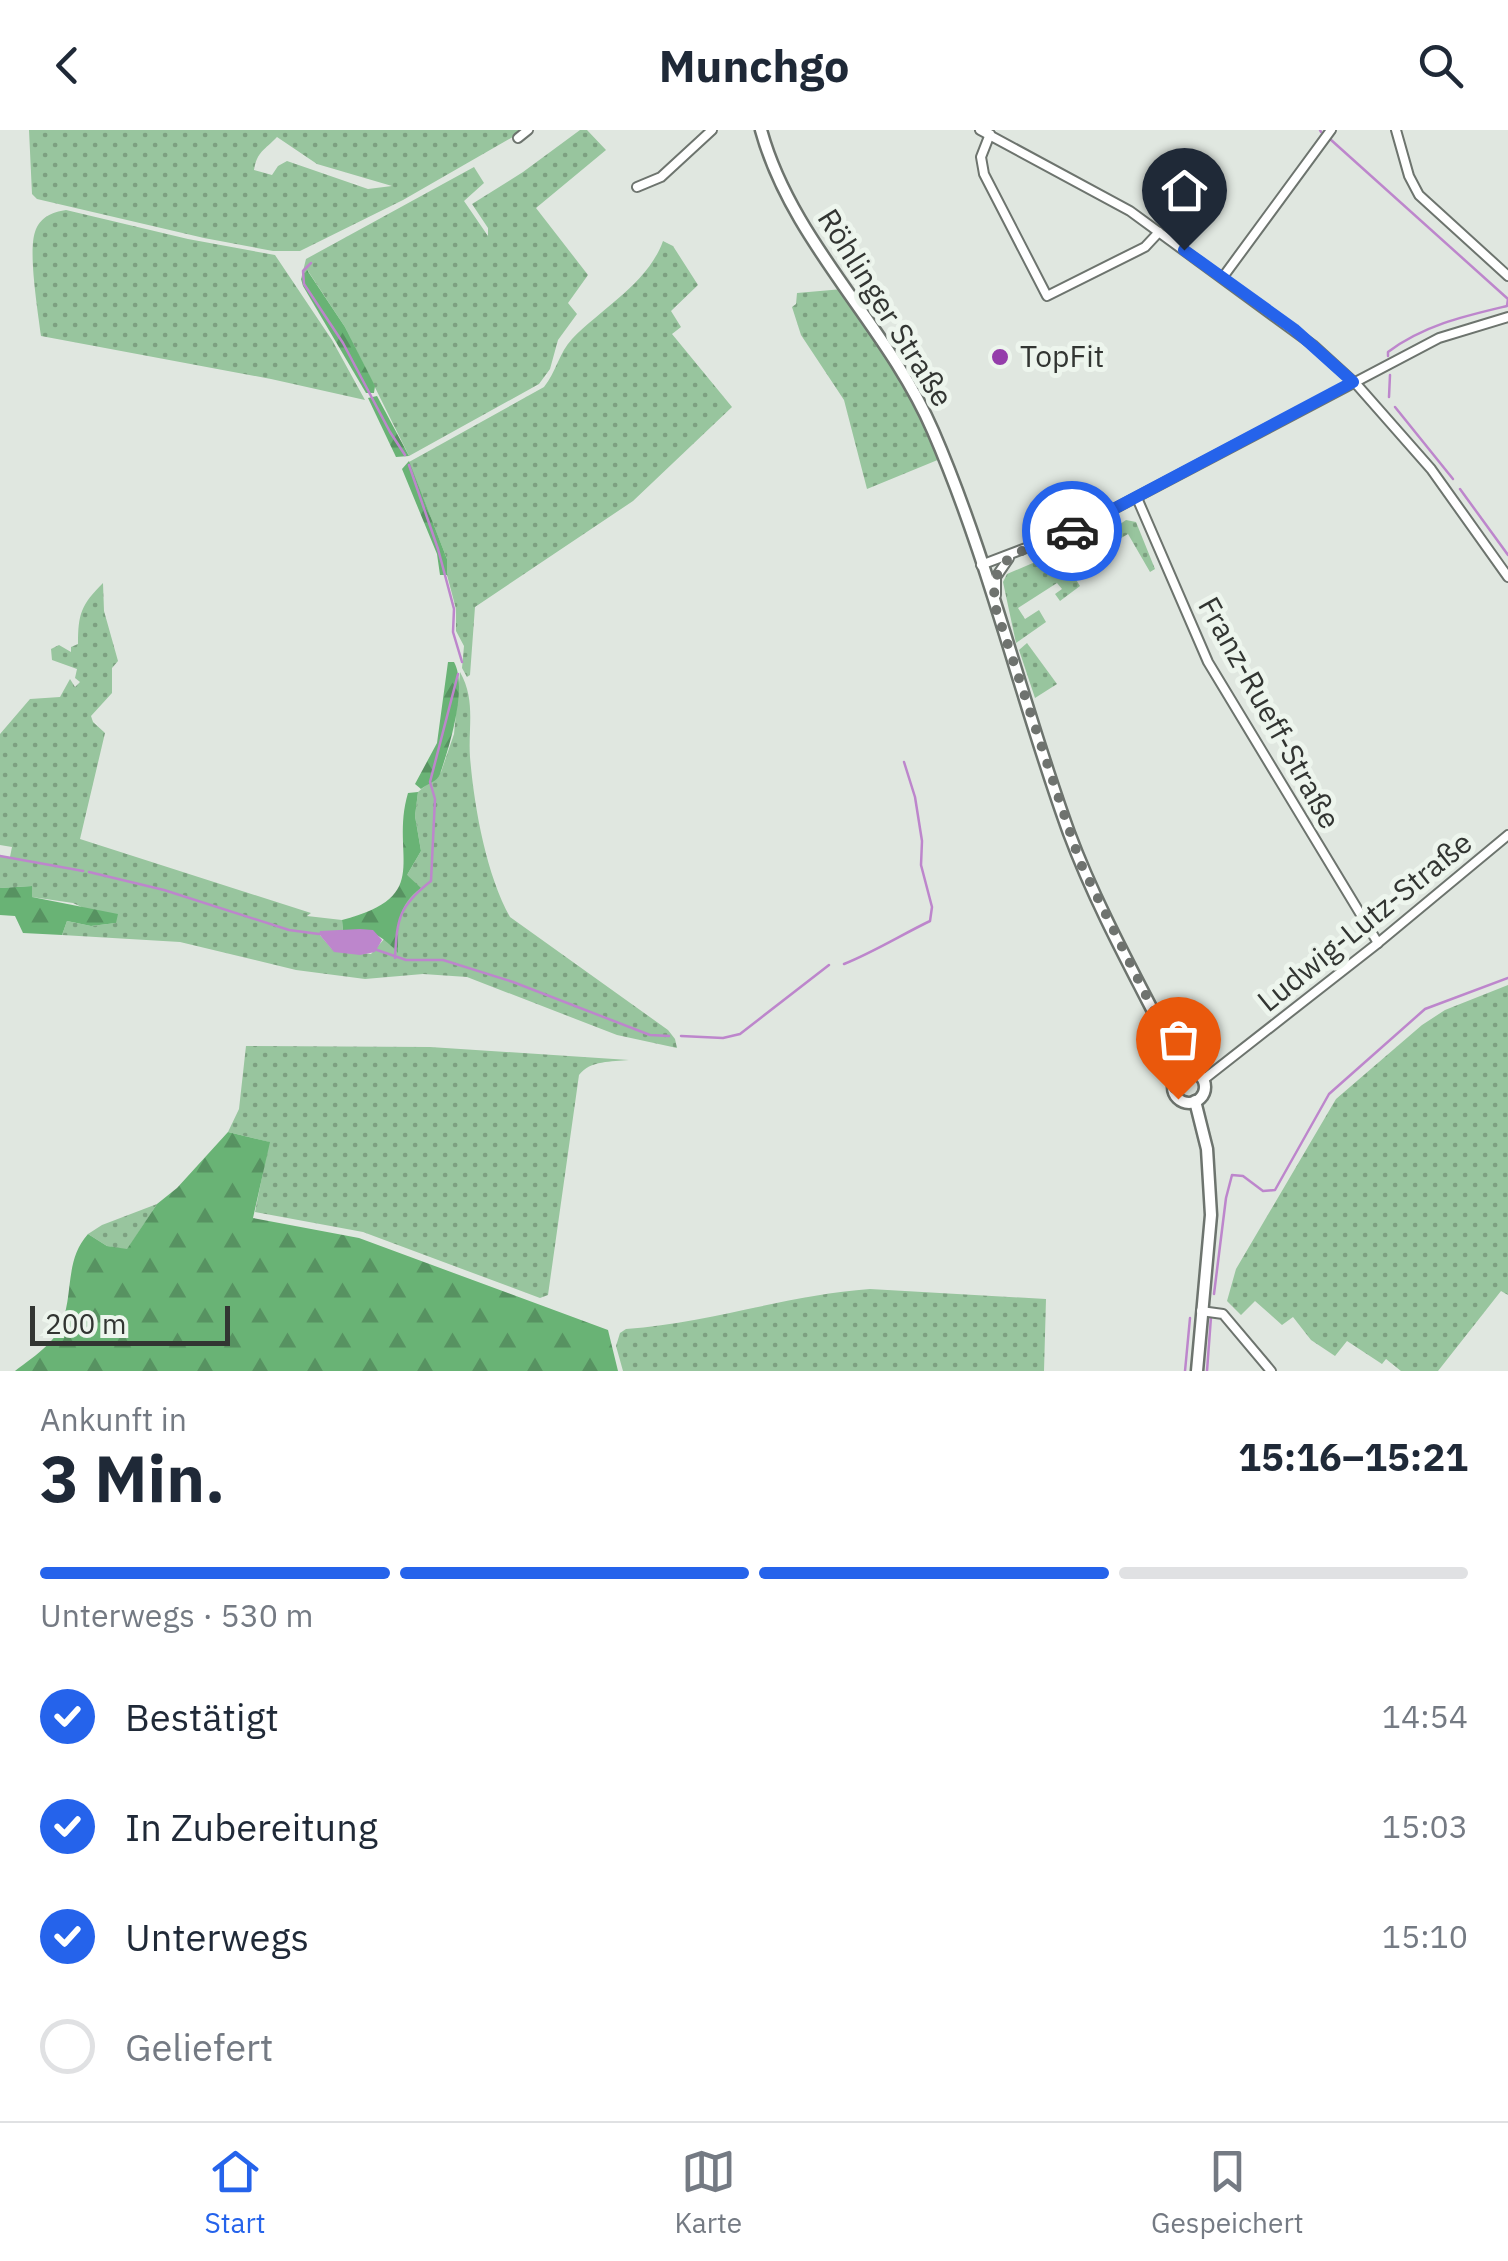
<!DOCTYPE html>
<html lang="de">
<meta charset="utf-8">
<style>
:root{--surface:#fff;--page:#f2f2f3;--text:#1f2937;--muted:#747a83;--line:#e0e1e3;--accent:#2563eb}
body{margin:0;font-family:"IBM Plex Sans",sans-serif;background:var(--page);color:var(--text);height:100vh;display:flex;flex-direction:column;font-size:38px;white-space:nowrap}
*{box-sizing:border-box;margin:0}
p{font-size:32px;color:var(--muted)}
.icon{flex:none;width:55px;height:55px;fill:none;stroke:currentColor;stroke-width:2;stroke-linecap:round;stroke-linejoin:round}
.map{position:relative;height:1241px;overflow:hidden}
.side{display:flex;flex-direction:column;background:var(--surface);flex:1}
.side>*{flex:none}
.scale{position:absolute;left:30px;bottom:25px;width:200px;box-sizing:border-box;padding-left:10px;border:5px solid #323532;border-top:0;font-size:28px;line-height:35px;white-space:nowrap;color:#323532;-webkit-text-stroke:8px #edf5ed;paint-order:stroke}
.pin{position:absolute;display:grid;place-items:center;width:85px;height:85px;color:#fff;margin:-102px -42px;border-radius:50% 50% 50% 0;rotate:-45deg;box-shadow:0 0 10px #0007}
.pin .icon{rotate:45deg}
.courier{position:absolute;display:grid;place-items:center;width:100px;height:100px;margin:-50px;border:8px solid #2563eb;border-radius:50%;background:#fff;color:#222;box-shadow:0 2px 12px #0007}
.summary em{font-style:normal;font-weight:700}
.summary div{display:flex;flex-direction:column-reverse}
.summary{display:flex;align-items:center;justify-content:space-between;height:170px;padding:0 40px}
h1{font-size:65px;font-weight:700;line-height:75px}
.bar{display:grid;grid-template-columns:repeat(4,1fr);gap:15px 10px;align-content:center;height:120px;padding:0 40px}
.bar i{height:12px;border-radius:8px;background:var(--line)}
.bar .current{background:var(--accent)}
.bar p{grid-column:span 4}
ol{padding:0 40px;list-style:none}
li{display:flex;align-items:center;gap:30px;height:110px}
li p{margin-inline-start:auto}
li .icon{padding:10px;border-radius:50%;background:var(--accent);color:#fff;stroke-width:4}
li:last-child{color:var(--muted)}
li i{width:55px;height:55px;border:5px solid var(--line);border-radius:50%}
header{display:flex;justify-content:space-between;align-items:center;height:130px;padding:0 40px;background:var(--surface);font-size:45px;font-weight:700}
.menu{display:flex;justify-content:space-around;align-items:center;height:140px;border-top:2px solid var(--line);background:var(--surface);font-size:28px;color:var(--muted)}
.menu a{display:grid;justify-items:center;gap:5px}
.menu .current{color:var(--accent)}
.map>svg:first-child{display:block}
.grass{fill:url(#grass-dots);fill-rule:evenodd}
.forest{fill:url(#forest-firs)}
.water{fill:#bd86cc}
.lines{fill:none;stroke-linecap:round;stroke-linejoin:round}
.stream{stroke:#bd86cc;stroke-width:2.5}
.street-casing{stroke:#6d746e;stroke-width:12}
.secondary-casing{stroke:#6d746e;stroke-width:15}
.street{stroke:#fff;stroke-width:8}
.secondary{stroke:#fff;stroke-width:10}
.done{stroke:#6f736f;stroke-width:10;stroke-dasharray:0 18}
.route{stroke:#2563eb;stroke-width:12}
.poi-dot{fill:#943daa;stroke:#edf5ed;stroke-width:4}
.labels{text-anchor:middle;stroke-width:10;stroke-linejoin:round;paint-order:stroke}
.street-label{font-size:30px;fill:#323532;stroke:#edf5ed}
.poi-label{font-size:30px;fill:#323532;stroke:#edf5ed;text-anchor:start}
</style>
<header><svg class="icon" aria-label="back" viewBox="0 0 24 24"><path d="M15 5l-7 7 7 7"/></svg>Munchgo<svg class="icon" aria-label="search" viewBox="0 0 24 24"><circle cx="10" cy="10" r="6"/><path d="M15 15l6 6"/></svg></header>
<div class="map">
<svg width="1508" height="1241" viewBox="0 0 1508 1241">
<defs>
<pattern id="grass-dots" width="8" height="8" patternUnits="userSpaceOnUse" patternTransform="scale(2.5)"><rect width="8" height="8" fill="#98c59e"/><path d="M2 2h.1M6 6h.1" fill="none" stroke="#7da181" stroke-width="1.8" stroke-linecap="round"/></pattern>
<pattern id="forest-firs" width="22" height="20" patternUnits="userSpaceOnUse" patternTransform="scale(2.5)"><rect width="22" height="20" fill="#69b375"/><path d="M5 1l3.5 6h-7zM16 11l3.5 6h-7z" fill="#579261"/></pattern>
</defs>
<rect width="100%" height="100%" fill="#e0e7e0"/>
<g class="grass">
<path d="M 29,0 L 525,0 L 403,70 L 300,121 L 273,121 L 204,108 L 37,69 L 32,64 ZM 277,7 L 317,34 L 392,56 L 368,59 L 287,31 L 278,36 L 272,45 L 254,40 C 257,21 265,20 277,7 Z"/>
<polygon points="580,0 587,0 606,20 536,78 588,145 568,173 577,184 558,210 550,239 539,254 409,326 345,197 308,141 301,149 306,129 474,37 484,53 464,71 488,106 488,98 472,74 523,42"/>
<path d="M 66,80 L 188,109 L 275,125 L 332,210 L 365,270 L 271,249 L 41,206 C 38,182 28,122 35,102 C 40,87 52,82 66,80 Z"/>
<path d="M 663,111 L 673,116 L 698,155 L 671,181 L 681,197 L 672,204 L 732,277 L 633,371 L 475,477 L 470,545 L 467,547 L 462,538 L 464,516 L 456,501 L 456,479 L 447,445 L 447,429 L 409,332 L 544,257 C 556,242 559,223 572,209 C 602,178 648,153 663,111 Z"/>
<polygon points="843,159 892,231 940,329 867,359 844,270 801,205 792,177 796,174 797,163"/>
<polygon points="1126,390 1136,392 1155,439 1150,442 1128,404 1104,418 1106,429 1075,448 1080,456 1060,471 1055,464 1062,459 1057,453 1018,478 1025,489 1039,480 1046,492 1016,513 1003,452 1007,444 1091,408 1098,409"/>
<path d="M 103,453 L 104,481 L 118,531 L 112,538 L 112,563 L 91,586 L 93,592 L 105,603 L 80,709 L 311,783 L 307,786 L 342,790 L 343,801 L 319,804 L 332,819 L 371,824 L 385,808 L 397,821 L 399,788 L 407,767 L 407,745 L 421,721 L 415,686 L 418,662 L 441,642 L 454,604 L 460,542 C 476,570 468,597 470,627 C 474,676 486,744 510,787 L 668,900 L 675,909 L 677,918 L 617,905 L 467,847 L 423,844 L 365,849 L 296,840 L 180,812 L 62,805 L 67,791 L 91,796 L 116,793 L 73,773 L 32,767 L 31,756 L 0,758 L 0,726 L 10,727 L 12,717 L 0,715 L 0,604 L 30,569 L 60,567 L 70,549 L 75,557 L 80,552 L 75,548 L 77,539 L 52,530 L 51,519 L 59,515 L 71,522 L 71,517 L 78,514 C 78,484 81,475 103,453 Z"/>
<polygon points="1027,513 1057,554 1035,568 1019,520"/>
<polygon points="1508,855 1508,1165 1501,1161 1438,1241 1401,1241 1386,1229 1382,1234 1347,1211 1335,1226 1311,1210 1293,1187 1282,1195 1255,1171 1241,1185 1227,1171 1236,1139 1336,969 1422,895 1445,880"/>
<path d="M 246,916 L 430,917 L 629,930 C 612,932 590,930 579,945 L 548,1165 L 540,1168 L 363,1102 L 255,1082 L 269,1012 L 228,1002 L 239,979 Z"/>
<polygon points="157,1074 127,1120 107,1116 88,1104 102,1095"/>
<path d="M 870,1159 L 1046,1169 L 1044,1241 L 623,1241 L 616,1216 L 620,1203 L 626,1199 C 709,1193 787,1165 870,1159 Z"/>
</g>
<g class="forest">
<polygon points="307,140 345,197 375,256 374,263 366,263 303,156 301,149"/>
<polygon points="377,266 409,326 396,327 368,268"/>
<polygon points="409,331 447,429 447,445 440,445 437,424 402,339"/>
<path d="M 448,532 L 454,532 C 468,557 449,618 440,644 C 437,652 428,653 421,659 L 415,654 L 437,613 Z"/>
<path d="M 418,662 L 415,686 L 421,721 L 407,745 L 421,758 C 397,775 398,795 398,823 C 381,804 368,797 343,801 L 342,790 C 436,766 389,727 408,663 Z"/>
<polygon points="32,756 32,767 118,784 116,793 91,796 67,791 62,805 23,803 15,786 0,785 0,758"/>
<path d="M 228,1002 L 270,1012 L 253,1088 L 359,1108 L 608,1200 L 618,1241 L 15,1241 C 28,1231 49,1217 57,1203 C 76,1171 62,1133 88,1104 L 107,1116 L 127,1119 L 157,1074 L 177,1058 Z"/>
</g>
<polygon class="water" points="360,799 373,800 382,810 375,822 360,825 334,822 319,804 320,801"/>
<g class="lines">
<g class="stream">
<polyline points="1320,0 1321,2"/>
<path d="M 1330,9 L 1508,169 L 1507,176 C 1465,186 1424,195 1388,222 L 1388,226"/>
<polyline points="311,133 303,141 304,154 343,213 390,302 405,325"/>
<polyline points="1389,267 1390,245"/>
<polyline points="1395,277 1453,349"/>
<polyline points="409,335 438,419 454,479 453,502 462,532"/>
<polyline points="1460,359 1508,425"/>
<polyline points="0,726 83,741"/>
<polyline points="89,742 164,760 289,800 319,804"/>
<polyline points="377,820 406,830 443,830 513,852 650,905 669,906"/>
<path d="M 395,828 C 397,788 399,776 431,751 L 435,669 L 430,652 L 458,544"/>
<path d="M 844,834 C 874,822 901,805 930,791 L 932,777 L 921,735 L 922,711 L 915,667 L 904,632"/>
<polyline points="681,906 723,908 740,904 829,835"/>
<polyline points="1214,1164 1226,1068 1232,1045 1243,1046 1263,1061 1275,1060 1329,964 1425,879 1508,848"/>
<polyline points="1185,1241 1190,1188"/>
<polyline points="1207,1241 1211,1187"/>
</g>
<g class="street-casing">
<g id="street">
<polyline points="980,0 1130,81 1313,215 1358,256 1431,339 1508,447"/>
<polyline points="1396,0 1409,46 1419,65 1508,146"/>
<polyline points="990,4 981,27 984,44 1047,166 1145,117 1159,102"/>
<polyline points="518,8 528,0"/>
<polyline points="637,57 661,47 712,0"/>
<polyline points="1223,147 1331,0"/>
<polyline points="1137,368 1208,532 1378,813"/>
<polyline points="981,435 1076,399 1439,208 1508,187"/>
<polyline points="996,465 996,447 1009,428"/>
<polyline points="1203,950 1378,813 1508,705"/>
<polyline points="1201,1181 1223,1184 1271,1241"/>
</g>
</g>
<g class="secondary-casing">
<g id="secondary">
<path d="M 761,0 C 792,113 887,194 933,301 C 989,430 1021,571 1069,703 C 1100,786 1145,863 1184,942"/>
<circle cx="1189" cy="957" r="16"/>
<polyline points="1195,971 1207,1019 1211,1085 1197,1241"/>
</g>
</g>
<use href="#street" class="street"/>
<use href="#secondary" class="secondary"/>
</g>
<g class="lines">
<polyline class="done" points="1072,401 1012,425 998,440 993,470 1080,732 1184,942 1176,947 1173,955 1178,969"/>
<polyline class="route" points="1072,401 1353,252 1294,199 1184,120"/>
</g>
<circle class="poi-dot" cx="1000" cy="227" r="10"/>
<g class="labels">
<g class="street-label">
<text transform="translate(885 178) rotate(58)" y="10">Röhlinger Straße</text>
<text transform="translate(1269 583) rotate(61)" y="10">Franz-Rueff-Straße</text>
<text transform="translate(1365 792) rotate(-39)" y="10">Ludwig-Lutz-Straße</text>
</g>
<g class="poi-label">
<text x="1020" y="237">TopFit</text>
</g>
</g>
</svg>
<div class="scale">200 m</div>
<div class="pin" style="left:1178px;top:969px;background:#ea580c"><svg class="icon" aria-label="bag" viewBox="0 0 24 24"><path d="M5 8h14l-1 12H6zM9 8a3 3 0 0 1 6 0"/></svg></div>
<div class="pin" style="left:1184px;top:120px;background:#1f2937"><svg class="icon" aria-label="home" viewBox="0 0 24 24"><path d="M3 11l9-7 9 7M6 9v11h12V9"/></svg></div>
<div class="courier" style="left:1072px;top:401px"><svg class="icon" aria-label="car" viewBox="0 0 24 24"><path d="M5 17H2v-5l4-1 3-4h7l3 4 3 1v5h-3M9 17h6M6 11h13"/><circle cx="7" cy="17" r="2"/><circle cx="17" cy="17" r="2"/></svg></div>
</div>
<section class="side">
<div class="summary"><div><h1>3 Min.</h1><p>Ankunft in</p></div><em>15:16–15:21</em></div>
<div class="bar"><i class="current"></i><i class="current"></i><i class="current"></i><i></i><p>Unterwegs · 530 m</p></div>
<ol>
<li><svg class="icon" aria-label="check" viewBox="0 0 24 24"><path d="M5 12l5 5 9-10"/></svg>Bestätigt<p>14:54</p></li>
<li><svg class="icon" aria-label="check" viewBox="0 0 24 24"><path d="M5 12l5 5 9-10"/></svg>In Zubereitung<p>15:03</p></li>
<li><svg class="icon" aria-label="check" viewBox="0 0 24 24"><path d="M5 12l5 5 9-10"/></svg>Unterwegs<p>15:10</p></li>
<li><i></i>Geliefert</li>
</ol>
</section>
<nav class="menu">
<a class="current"><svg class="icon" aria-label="home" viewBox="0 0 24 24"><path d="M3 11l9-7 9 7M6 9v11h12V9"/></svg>Start</a>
<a><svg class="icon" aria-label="map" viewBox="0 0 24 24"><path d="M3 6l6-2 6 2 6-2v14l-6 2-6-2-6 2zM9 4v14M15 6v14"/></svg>Karte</a>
<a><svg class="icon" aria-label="saved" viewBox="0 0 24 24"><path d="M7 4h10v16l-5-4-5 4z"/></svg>Gespeichert</a>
</nav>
